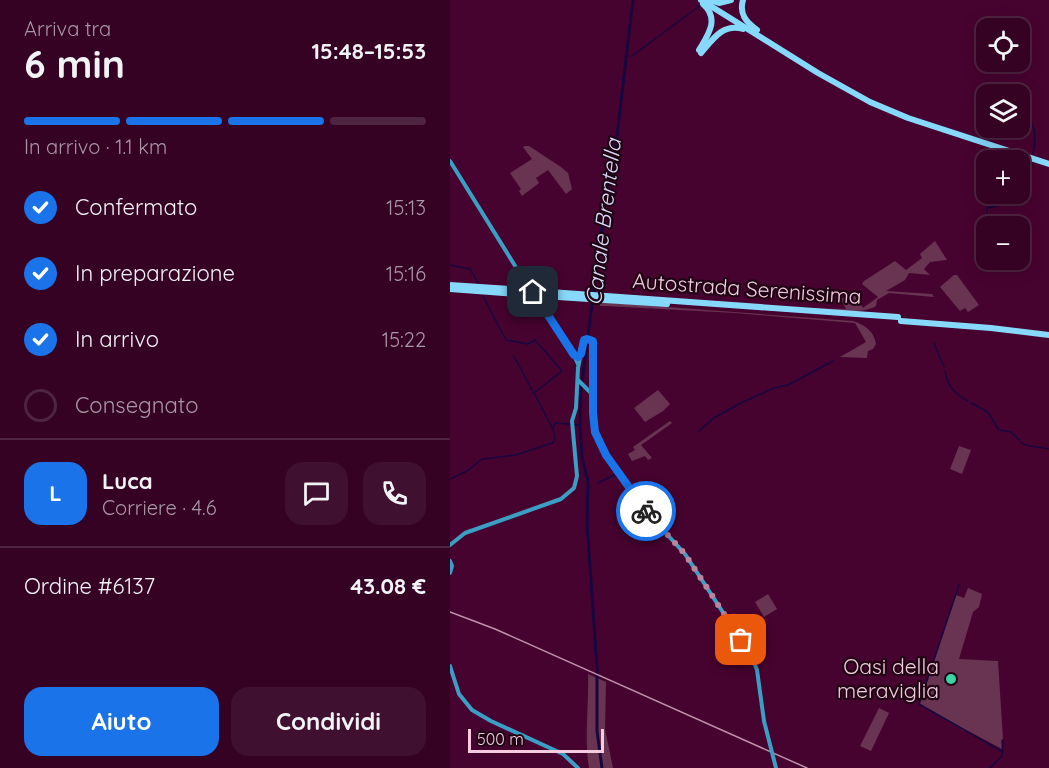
<!DOCTYPE html>
<html lang="it">
<meta charset="utf-8">
<style>
:root{--surface:#350223;--page:#401030;--text:#f1f3f6;--muted:#aa97a6;--line:#4f2441;--accent:#1a73e8}
body{margin:0;font-family:Quicksand,sans-serif;background:var(--page);color:var(--text);height:100vh;display:flex;flex-direction:column;font-size:22px;white-space:nowrap}
*{box-sizing:border-box;margin:0}
p{font-size:20px;color:var(--muted)}
.icon{flex:none;width:33px;height:33px;fill:none;stroke:currentColor;stroke-width:2;stroke-linecap:round;stroke-linejoin:round}
.map{position:relative;flex:1;overflow:hidden}
.sheet{display:flex;flex-direction:column;background:var(--surface);width:450px}
.sheet>*{flex:none}
.buttons{position:absolute;left:526px;top:18px;display:grid;gap:12px}
.buttons a{display:grid;place-items:center;width:54px;height:54px;border-radius:12px;background:var(--surface);box-shadow:0 3px 15px #0003,0 0 0 2px var(--line);font-size:30px}
.scale{position:absolute;left:18px;bottom:15px;width:136px;box-sizing:border-box;padding-left:6px;border:3px solid #f5cbdf;border-top:0;font-size:16px;line-height:21px;white-space:nowrap;color:#f5cbdf;-webkit-text-stroke:4px #1e0413;paint-order:stroke}
.pin{position:absolute;display:grid;place-items:center;width:51px;height:51px;color:#fff;margin:-26px;border-radius:12px;box-shadow:0 3px 9px #0006}
.courier{position:absolute;display:grid;place-items:center;width:60px;height:60px;margin:-30px;border:4px solid #1a73e8;border-radius:50%;background:#fff;color:#222;box-shadow:0 2px 8px #0007}
.headline em{font-style:normal;font-weight:700}
.headline div{display:flex;flex-direction:column-reverse}
.headline{display:flex;align-items:center;justify-content:space-between;height:102px;padding:0 24px}
h1{font-size:39px;font-weight:700;line-height:45px}
.bar{display:grid;grid-template-columns:repeat(4,1fr);gap:9px 6px;align-content:center;height:72px;padding:0 24px}
.bar i{height:8px;border-radius:4px;background:var(--line)}
.bar .current{background:var(--accent)}
.bar p{grid-column:span 4}
.line{display:flex;align-items:center;gap:15px;padding:0 24px;border-top:2px solid var(--line)}
.line div{flex:1}
.round{display:grid;place-items:center;flex:none;width:63px;height:63px;border-radius:18px;background:var(--page)}
ol{padding:0 24px;list-style:none}
li{display:flex;align-items:center;gap:18px;height:66px}
li p{margin-inline-start:auto}
li .icon{padding:6px;border-radius:50%;background:var(--accent);color:#fff;stroke-width:4}
li:last-child{color:var(--muted)}
li i{width:33px;height:33px;border:3px solid var(--line);border-radius:50%}
.button{display:flex;gap:12px;margin-top:auto;padding:12px 24px}
.button a{flex:1;height:69px;border-radius:18px;background:var(--accent);color:#fff;font-size:24px;font-weight:700;line-height:69px;text-align:center}
.button a+a{background:var(--page);color:var(--text)}
main{display:flex;flex:1;min-height:0}
.map>svg:first-child{display:block}
.green{fill:#683451}
.lines{fill:none;stroke-linecap:round;stroke-linejoin:round}
.stream{stroke:#17073e;stroke-width:1.5}
.canal{stroke:#17073e;stroke-width:3}
.secondary{stroke:#3b9fc5;stroke-width:4}
.highway{stroke:#87d9fc;stroke-width:6}
.rail{stroke:#c291ac;stroke-width:1.5}
.secondary-bridge{stroke:#3b9fc5;stroke-width:4}
.highway-bridge{stroke:#87d9fc;stroke-width:6}
.done{stroke:#b885a1;stroke-width:6;stroke-dasharray:0 10.8}
.route{stroke:#1a73e8;stroke-width:8}
.poi-dot{fill:#3bd4a4;stroke:#1e0413;stroke-width:2}
.labels{text-anchor:middle;stroke-width:4.5;stroke-linejoin:round;paint-order:stroke}
.street-label{font-size:21px;fill:#f5cbdf;stroke:#1e0413}
.poi-label{font-size:21px;fill:#f5cbdf;stroke:#1e0413;text-anchor:end}
.water-label{font-size:22px;font-style:italic;fill:#dbdaff;stroke:#1e0413}
</style>
<main>
<section class="sheet">
<div class="headline"><div><h1>6 min</h1><p>Arriva tra</p></div><em>15:48–15:53</em></div>
<div class="bar"><i class="current"></i><i class="current"></i><i class="current"></i><i></i><p>In arrivo · 1.1 km</p></div>
<ol>
<li><svg class="icon" aria-label="check" viewBox="0 0 24 24"><path d="M5 12l5 5 9-10"/></svg>Confermato<p>15:13</p></li>
<li><svg class="icon" aria-label="check" viewBox="0 0 24 24"><path d="M5 12l5 5 9-10"/></svg>In preparazione<p>15:16</p></li>
<li><svg class="icon" aria-label="check" viewBox="0 0 24 24"><path d="M5 12l5 5 9-10"/></svg>In arrivo<p>15:22</p></li>
<li><i></i>Consegnato</li>
</ol>
<div class="line" style="height:108px"><b class="round" style="background:var(--accent);color:#fff">L</b><div><b>Luca</b><p>Corriere · 4.6</p></div><a class="round"><svg class="icon" aria-label="chat" viewBox="0 0 24 24"><path d="M4 5h16v11H9l-5 4z"/></svg></a><a class="round"><svg class="icon" aria-label="phone" viewBox="0 0 24 24"><path d="M5 4h4l2 5-3 2q2 4 5 5l2-3 5 2v4C11 20 4 13 5 4z"/></svg></a></div>
<div class="line" style="height:78px"><div>Ordine #6137</div><b>43.08 €</b></div>
<div class="button"><a>Aiuto</a><a>Condividi</a></div>
</section>
<div class="map">
<svg width="599" height="768" viewBox="0 0 599 768">
<rect width="100%" height="100%" fill="#47032f"/>
<g class="green">
<polygon points="75,146 79,146 111,167 118,173 122,189 116,194 98,170 86,178 89,183 72,196 69,191 71,189 60,173 82,159 73,147"/>
<path d="M 485,241 L 497,260 L 480,262 L 474,269 L 480,275 L 459,273 L 455,280 L 436,291 L 482,294 L 484,297 L 439,293 L 427,300 L 426,306 C 410,316 369,309 350,308 L 396,309 L 391,299 L 403,293 L 413,308 L 428,297 L 412,284 L 414,281 L 445,261 L 456,270 L 472,258 L 470,254 Z"/>
<polygon points="504,275 507,275 529,305 518,312 515,308 510,311 490,287"/>
<path d="M 150,302 L 403,321 C 415,325 424,331 426,344 L 423,349 L 418,351 L 417,358 L 390,357 L 416,342 L 405,323 L 285,313 L 156,306 L 150,306 Z"/>
<polygon points="208,390 220,404 213,411 195,422 184,408"/>
<polygon points="220,421 222,423 191,445 202,458 198,460 195,456 182,461 178,454 185,450 183,447"/>
<polygon points="509,446 521,450 512,474 500,469"/>
<polygon points="518,588 532,594 529,607 523,612 509,659 548,661 553,739 551,740 552,749 516,730 514,731 470,704 506,595 514,598"/>
<polygon points="318,594 327,609 314,617 305,602"/>
<path d="M 138,674 L 156,682 L 155,729 L 163,768 L 139,768 C 134,737 139,706 138,674 Z"/>
<polygon points="429,708 439,713 421,751 410,746"/>
</g>
<g class="lines">
<g class="stream">
<polyline points="175,56 179,56"/>
<polyline points="182,56 251,5"/>
<path d="M 570,109 C 586,124 587,134 583,154"/>
<polyline points="537,238 537,208 572,201 578,186 582,162"/>
<polyline points="0,265 20,269 28,283"/>
<polyline points="33,296 56,340 78,344 85,340 112,371 84,393 103,429"/>
<polyline points="484,343 494,367"/>
<polyline points="64,356 83,392"/>
<path d="M 495,371 C 498,387 505,394 518,401"/>
<polyline points="521,403 538,412 549,430 561,432 569,440"/>
<polyline points="249,431 264,418 291,403 324,388 338,385 383,361"/>
<path d="M 570,442 C 575,447 591,447 599,449"/>
<polyline points="0,479 17,471 32,459 66,455 102,443 105,440 103,429 105,423 130,425"/>
<polyline points="148,483 166,474"/>
<polyline points="138,487 140,487"/>
<polyline points="509,585 469,704 553,752"/>
<polyline points="540,768 552,756 553,741"/>
</g>
<polyline class="canal" points="152,768 147,731 147,668 137,523 138,481 132,458 130,425 131,390 158,179 165,152 183,0"/>
<g class="secondary">
<polyline points="0,161 72,277 121,349 128,364"/>
<polyline points="128,380 142,394 143,422 147,439 170,473"/>
<polyline points="172,476 192,507 235,554 302,657 307,670 314,721"/>
<polyline points="0,545 15,533 111,499 124,488 127,476 122,421 126,408 128,368 133,343 136,339 142,340 144,343 143,400"/>
<polyline points="0,561 2,566 0,573"/>
<polyline points="0,666 9,694 22,710 41,721 113,754 128,768"/>
</g>
<g class="highway">
<polyline points="251,0 368,73 420,102 458,118 599,164"/>
<polyline points="259,0 269,3 281,0"/>
<path d="M 293,0 C 289,14 296,22 307,30"/>
<path d="M 249,50 C 258,35 270,19 253,4"/>
<path d="M 251,53 C 263,39 273,23 293,29"/>
<polyline points="0,285 76,290"/>
<polyline points="0,289 79,295"/>
<polyline points="86,291 448,317"/>
<polyline points="92,296 217,304"/>
<polyline points="451,321 541,328 599,335"/>
</g>
<polyline class="rail" points="0,612 45,629 357,768"/>
<polyline class="secondary-bridge" points="314,721 326,768"/>
<g class="highway-bridge">
<polyline points="76,290 86,291"/>
<polyline points="79,295 92,296"/>
</g>
</g>
<g class="lines">
<polyline class="done" points="196,511 235,554 291,640"/>
<polyline class="route" points="83,292 124,355 128,357 131,354 134,340 137,339 143,341 143,413 145,432 156,455 196,511"/>
</g>
<circle class="poi-dot" cx="501" cy="679" r="6"/>
<g class="labels">
<g class="street-label">
<text transform="translate(297 289) rotate(4)" y="7">Autostrada Serenissima</text>
</g>
<g class="poi-label">
<text x="489" y="674">Oasi della<tspan x="489" dy="24">meraviglia</tspan></text>
</g>
<g class="water-label">
<text transform="translate(153 222) rotate(-83)" y="8">Canale Brentella</text>
</g>
</g>
</svg>
<div class="buttons">
<a><svg class="icon" aria-label="locate" viewBox="0 0 24 24"><circle cx="12" cy="12" r="6"/><path d="M12 2v4M12 18v4M2 12h4M18 12h4"/></svg></a>
<a><svg class="icon" aria-label="layers" viewBox="0 0 24 24"><path d="M12 4l9 5-9 5-9-5zM3 14l9 5 9-5"/></svg></a>
<a>+</a>
<a>−</a>
</div>
<div class="scale">500 m</div>
<div class="pin" style="left:291px;top:640px;background:#ea580c"><svg class="icon" aria-label="bag" viewBox="0 0 24 24"><path d="M5 8h14l-1 12H6zM9 8a3 3 0 0 1 6 0"/></svg></div>
<div class="pin" style="left:83px;top:292px;background:#1f2937"><svg class="icon" aria-label="home" viewBox="0 0 24 24"><path d="M3 11l9-7 9 7M6 9v11h12V9"/></svg></div>
<div class="courier" style="left:196px;top:511px"><svg class="icon" aria-label="bike" viewBox="0 0 24 24"><circle cx="6" cy="16" r="4"/><circle cx="18" cy="16" r="4"/><path d="M6 16l4-8h5l3 8M10 8l3 8H6M13 5h3"/></svg></div>
</div>
</main>
